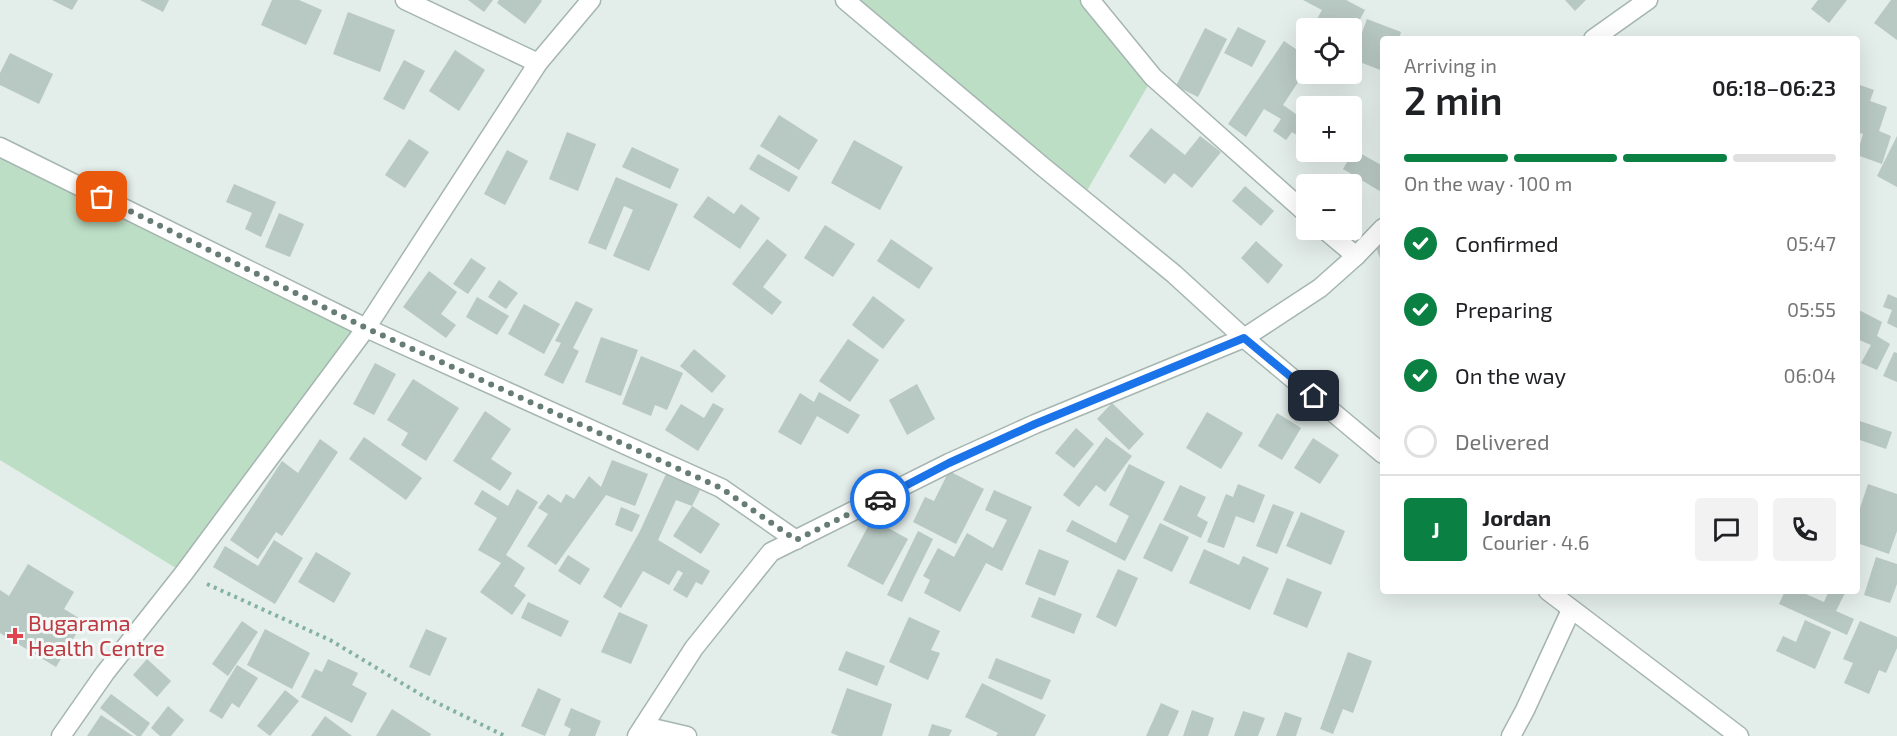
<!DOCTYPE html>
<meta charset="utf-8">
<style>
:root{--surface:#fff;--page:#f2f2f2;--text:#202124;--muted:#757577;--line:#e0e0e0;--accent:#0b8043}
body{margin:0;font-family:"Exo 2",sans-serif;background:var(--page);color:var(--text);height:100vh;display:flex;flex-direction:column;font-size:22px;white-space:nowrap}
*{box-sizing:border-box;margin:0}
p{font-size:20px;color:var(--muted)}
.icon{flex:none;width:33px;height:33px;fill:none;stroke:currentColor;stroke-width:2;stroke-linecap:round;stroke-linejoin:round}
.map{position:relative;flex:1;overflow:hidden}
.panel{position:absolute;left:1380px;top:36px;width:480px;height:558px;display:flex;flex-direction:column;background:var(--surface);border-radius:6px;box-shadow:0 6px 24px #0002}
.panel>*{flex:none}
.fabs{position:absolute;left:1296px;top:18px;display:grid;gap:12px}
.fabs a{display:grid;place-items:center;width:66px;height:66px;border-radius:6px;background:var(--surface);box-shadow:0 6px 24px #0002;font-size:30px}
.pin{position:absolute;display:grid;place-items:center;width:51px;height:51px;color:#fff;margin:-26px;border-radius:12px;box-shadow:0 3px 9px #0006}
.courier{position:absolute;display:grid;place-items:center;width:60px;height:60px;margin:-30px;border:4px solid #1a73e8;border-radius:50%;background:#fff;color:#222;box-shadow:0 2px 8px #0007}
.summary em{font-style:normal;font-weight:600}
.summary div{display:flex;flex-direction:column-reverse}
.summary{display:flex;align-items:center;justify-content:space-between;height:102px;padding:0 24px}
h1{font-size:39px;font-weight:600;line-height:45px}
.bar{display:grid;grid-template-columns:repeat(4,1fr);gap:9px 6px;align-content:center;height:72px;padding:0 24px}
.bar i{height:8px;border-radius:4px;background:var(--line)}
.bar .selected{background:var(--accent)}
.bar p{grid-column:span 4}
.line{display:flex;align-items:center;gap:15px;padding:0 24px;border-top:2px solid var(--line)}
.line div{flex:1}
.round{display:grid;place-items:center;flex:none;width:63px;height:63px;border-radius:6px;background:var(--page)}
ol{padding:0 24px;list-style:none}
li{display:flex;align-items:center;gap:18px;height:66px}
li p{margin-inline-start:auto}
li .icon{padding:6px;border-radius:50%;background:var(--accent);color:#fff;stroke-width:4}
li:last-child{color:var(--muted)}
li i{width:33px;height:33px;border:3px solid var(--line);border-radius:50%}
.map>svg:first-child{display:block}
.green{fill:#bcdec5}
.building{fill:#b8c8c2}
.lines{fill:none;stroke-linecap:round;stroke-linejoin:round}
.minor-casing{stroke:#a5b5b0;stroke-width:21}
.path{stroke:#83b1a3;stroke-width:4;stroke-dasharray:3 4.5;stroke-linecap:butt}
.minor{stroke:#fff;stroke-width:18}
.done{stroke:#667c75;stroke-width:6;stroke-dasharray:0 10.8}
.route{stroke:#1a73e8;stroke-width:8}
.health-dot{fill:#e0444e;stroke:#f4f9f7;stroke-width:2}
.labels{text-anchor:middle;stroke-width:6;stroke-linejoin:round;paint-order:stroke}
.health-label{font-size:22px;fill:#be3a42;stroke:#f4f9f7;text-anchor:start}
</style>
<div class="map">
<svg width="1897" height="736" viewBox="0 0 1897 736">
<rect width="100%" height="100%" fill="#e3ede9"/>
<g class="green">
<polygon points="845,0 1090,0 1153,77 1082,199"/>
<polygon points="0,147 366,328 184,573 0,460"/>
</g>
<g class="building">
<polygon points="52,0 78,0 72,10"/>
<polygon points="140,0 169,0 163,12"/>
<polygon points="272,0 299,0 322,10 306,45 261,25"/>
<polygon points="468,0 493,0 484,12"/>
<polygon points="499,0 541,0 542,1 525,24 497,3"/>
<polygon points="1303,0 1346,0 1365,10 1352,34 1352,28 1312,28 1322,10"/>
<polygon points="1565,0 1586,0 1575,11"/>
<polygon points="1818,0 1847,0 1829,23 1811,9"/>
<polygon points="1891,0 1897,0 1897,40 1874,23"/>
<polygon points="348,12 395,30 380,72 333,54"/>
<polygon points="1367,19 1401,32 1399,39 1383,39 1383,71 1352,59"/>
<polygon points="1238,27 1266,41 1252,67 1224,53"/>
<polygon points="1205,28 1227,39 1198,97 1176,86"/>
<polygon points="1284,41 1306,56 1306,70 1283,105 1306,121 1306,137 1304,140 1292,132 1286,140 1273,131 1281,119 1264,109 1246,137 1228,124"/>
<polygon points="455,50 485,70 459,111 429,91"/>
<polygon points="10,53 53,74 39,104 0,85 0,73"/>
<polygon points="404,60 425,71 404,110 383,99"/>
<polygon points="1857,84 1874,90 1870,101 1887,107 1879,131 1891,136 1882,164 1857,155 1863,134 1857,132"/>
<polygon points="779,115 818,140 799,170 760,146"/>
<polygon points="1151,128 1185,155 1200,136 1221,152 1192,188 1174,173 1165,184 1129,156"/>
<polygon points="567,132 596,144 578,191 549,179"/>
<polygon points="1897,136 1897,187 1877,176"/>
<polygon points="409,139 429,152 405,188 385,175"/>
<polygon points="854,140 903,167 880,210 831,183"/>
<polygon points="632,147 679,169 670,189 622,167"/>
<polygon points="507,150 528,161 505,205 484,194"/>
<polygon points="1354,150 1383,166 1383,193 1343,169"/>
<polygon points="758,154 798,177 789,192 749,169"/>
<polygon points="616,177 678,204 649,271 613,256 633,210 624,206 606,250 588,243"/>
<polygon points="234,184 276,202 261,237 245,229 252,213 226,202"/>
<polygon points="1245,186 1274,211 1261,226 1232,201"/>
<polygon points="708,196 734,214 741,204 760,218 740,249 693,217"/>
<polygon points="279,213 304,224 290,257 265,247"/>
<polygon points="825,225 855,244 833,277 804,258"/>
<polygon points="767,239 787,255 763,287 782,302 772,315 732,284"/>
<polygon points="891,239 933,268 919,289 877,261"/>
<polygon points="1383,239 1383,266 1375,245"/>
<polygon points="1256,241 1283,265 1268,284 1241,258"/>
<polygon points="471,258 486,268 468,294 453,284"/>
<polygon points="429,271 457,292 441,314 456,325 446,338 403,307"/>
<polygon points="499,280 518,293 506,309 488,297"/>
<polygon points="1888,294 1897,298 1897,328 1887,323 1892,310 1883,307"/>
<polygon points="873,296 905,320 883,349 852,325"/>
<polygon points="477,297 509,316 497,335 466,317"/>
<polygon points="576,301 593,309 573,348 579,351 563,384 544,375 561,343 555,341"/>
<polygon points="524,304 560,324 544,354 508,334"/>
<polygon points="1857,309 1882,322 1877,336 1890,344 1877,370 1861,363 1871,345 1857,339"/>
<polygon points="601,337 638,350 621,396 585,382"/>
<polygon points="848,339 879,360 850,402 819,381"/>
<polygon points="694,349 726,376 712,393 680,366"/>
<polygon points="1894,352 1897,353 1897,382 1883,376"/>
<polygon points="641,356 683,373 667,410 655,405 651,416 622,404"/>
<polygon points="375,363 396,374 374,415 353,404"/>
<polygon points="413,379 459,408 426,461 401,445 408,433 387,420"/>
<polygon points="917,384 935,419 907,435 889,400"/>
<polygon points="819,392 860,415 848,434 817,416 801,445 778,432 800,393 814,402"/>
<polygon points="713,403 724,409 698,451 665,430 681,404 704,418"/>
<polygon points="1112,403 1144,434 1129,450 1097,419"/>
<polygon points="485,411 511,429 491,459 512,473 500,491 453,461"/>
<polygon points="1207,412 1243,433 1221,469 1186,448"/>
<polygon points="1277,413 1301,428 1282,460 1258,446"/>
<polygon points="1857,420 1892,432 1886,449 1857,439"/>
<polygon points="1076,428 1094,444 1074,468 1055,453"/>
<polygon points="364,437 422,478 406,500 349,459"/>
<polygon points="1106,437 1132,456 1105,492 1096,485 1079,507 1063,495"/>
<polygon points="1313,438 1339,455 1320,484 1294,468"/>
<polygon points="320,439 338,452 282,536 276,532 258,559 230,540 282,461 298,473"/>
<polygon points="612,460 648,474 635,506 606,495 556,565 527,546 548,514 538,508 548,494 561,503 566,494 574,499 589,476 601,487"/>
<polygon points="1129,464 1165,482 1125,561 1066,531 1072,520 1116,543 1129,516 1109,505"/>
<polygon points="949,471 984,489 956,544 913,522 925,497 934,501"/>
<polygon points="666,474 700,490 692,506 676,500 658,540 710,571 702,585 696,582 687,598 673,590 683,573 678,570 669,585 643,571 621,608 603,597 640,531"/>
<polygon points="1238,484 1265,495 1254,523 1236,516 1224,548 1207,542 1226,494 1233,497"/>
<polygon points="1868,484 1897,494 1897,531 1889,554 1857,543 1857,517"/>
<polygon points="1180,485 1206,497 1197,516 1208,522 1201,538 1163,520"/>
<polygon points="517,489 538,502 506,555 525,568 514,586 526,595 512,615 480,592 501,563 478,550 497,518 474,504 482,490 508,506"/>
<polygon points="994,490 1032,507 1002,571 986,563 960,612 924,593 930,580 923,576 938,548 954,557 967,533 993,548 1007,520 985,510"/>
<polygon points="1273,504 1294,512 1277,554 1256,546"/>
<polygon points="692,506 720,524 701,554 673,536"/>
<polygon points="621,507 640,515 632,532 615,525"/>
<polygon points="1301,512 1345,531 1331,565 1286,546"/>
<polygon points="872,519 908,539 883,585 847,566"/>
<polygon points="1160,523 1189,537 1172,572 1143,558"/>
<polygon points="918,531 933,539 902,602 887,595"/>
<polygon points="274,540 303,558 275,604 213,567 225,546 258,566"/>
<polygon points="1039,549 1069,561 1055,596 1025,584"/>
<polygon points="1204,549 1239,565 1243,556 1269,568 1250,610 1189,583"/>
<polygon points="316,552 351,573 334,603 298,582"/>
<polygon points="568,555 590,569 580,585 558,571"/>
<polygon points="1876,557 1897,564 1897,584 1890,603 1864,595"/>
<polygon points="28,564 74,592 64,609 84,621 56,667 0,633 0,590 9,596"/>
<polygon points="1118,569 1138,578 1116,627 1096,617"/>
<polygon points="1287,578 1322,592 1307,628 1273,614"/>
<polygon points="1785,591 1799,591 1824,602 1829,591 1846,591 1836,611 1854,619 1847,635 1779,604"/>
<polygon points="1039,597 1082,614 1074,634 1031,617"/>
<polygon points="528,602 569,621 561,637 521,618"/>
<polygon points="619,612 648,625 631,664 601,652"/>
<polygon points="909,617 940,631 931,650 940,653 928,680 889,662"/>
<polygon points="1805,620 1831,632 1815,669 1776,651 1783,636 1796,642"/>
<polygon points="242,621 258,632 228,676 212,664"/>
<polygon points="1860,621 1897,637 1897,648 1886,673 1879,670 1869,694 1844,683 1853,663 1843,659"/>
<polygon points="265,629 310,653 292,689 247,665"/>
<polygon points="426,629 447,638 430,676 409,667"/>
<polygon points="846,651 885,666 877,686 838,670"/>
<polygon points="1348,652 1372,661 1353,713 1343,709 1333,734 1320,729"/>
<polygon points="996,658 1051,680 1042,700 988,678"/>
<polygon points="147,659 171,681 157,697 133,675"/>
<polygon points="328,659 358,673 352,685 367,693 352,723 301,697 315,669 322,672"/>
<polygon points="237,665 258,678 239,708 232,703 222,719 209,711"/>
<polygon points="982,683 1046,715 1035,736 996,736 998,733 965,717"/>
<polygon points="538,688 561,699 545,736 521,726"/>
<polygon points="847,688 892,704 882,736 839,736 831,733"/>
<polygon points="285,690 299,701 270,736 257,726"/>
<polygon points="111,694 150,723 141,736 137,736 100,708"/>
<polygon points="1161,703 1179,711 1168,736 1146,736"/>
<polygon points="168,706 184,720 171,736 160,736 151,728"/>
<polygon points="571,708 601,721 595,736 568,736 571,729 564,725"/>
<polygon points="392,709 431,734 430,736 376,736"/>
<polygon points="1192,710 1214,718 1208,736 1183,736"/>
<polygon points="1243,711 1265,718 1258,736 1234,736"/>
<polygon points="1285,712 1302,718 1296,736 1276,736"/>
<polygon points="101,715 133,736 87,736"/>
<polygon points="325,716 352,736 311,736"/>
<polygon points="932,724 952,730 949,736 928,736"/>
</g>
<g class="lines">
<g class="minor-casing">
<g id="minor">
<polyline points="405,0 538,63"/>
<polyline points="845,0 1042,166 1174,274 1244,338 1383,454"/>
<polyline points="1090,0 1153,77 1306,213"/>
<polyline points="1593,39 1648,0"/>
<polyline points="0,147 366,328 721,488 796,540"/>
<polyline points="1325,230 1356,256"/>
<polyline points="1548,591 1739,736"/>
<polyline points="644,726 687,736"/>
<polyline points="61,736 105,673 184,573 366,328 538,63 591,0"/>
<polyline points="637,736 694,648 771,552 949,463 1035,424 1244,338 1320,288 1356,256 1383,228"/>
<polyline points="1511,736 1525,710 1571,610"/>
</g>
</g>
<polyline class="path" points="207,584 330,640 425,697 505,736"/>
<use href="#minor" class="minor"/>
</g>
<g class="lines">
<polyline class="done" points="102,197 366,328 721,488 796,540 880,499"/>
<polyline class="route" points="880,499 949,463 1035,424 1244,338 1314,396"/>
</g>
<path class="health-dot" d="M12 627h6v6h6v6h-6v6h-6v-6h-6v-6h6z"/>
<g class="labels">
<g class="health-label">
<text x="28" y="631">Bugarama<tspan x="28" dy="25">Health Centre</tspan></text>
</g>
</g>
</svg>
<div class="fabs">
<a><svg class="icon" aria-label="locate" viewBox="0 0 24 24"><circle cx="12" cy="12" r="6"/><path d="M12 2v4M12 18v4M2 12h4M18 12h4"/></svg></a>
<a>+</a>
<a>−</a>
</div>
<div class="pin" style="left:102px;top:197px;background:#ea580c"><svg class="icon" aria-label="bag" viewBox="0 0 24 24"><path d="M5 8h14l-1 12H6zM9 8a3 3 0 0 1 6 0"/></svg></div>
<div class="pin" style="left:1314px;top:396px;background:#1f2937"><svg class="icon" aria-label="home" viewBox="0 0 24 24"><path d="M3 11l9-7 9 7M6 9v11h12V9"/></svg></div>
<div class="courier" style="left:880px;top:499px"><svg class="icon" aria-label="car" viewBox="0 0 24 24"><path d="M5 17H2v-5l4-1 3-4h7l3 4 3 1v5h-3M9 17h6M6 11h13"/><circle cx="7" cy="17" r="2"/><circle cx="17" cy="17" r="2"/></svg></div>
<section class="panel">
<div class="summary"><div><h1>2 min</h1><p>Arriving in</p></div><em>06:18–06:23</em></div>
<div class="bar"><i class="selected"></i><i class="selected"></i><i class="selected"></i><i></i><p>On the way · 100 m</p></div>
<ol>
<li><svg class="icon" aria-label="check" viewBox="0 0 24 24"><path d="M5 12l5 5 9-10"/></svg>Confirmed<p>05:47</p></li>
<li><svg class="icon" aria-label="check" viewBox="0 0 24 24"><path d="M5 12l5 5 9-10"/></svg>Preparing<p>05:55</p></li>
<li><svg class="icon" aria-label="check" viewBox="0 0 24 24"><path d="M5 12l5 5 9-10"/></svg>On the way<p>06:04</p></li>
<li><i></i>Delivered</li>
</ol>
<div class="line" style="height:108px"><b class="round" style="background:var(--accent);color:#fff">J</b><div><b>Jordan</b><p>Courier · 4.6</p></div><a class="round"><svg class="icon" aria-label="chat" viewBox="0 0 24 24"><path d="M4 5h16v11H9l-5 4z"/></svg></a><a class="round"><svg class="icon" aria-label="phone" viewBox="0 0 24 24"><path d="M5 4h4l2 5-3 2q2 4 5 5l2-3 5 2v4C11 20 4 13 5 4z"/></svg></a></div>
</section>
</div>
